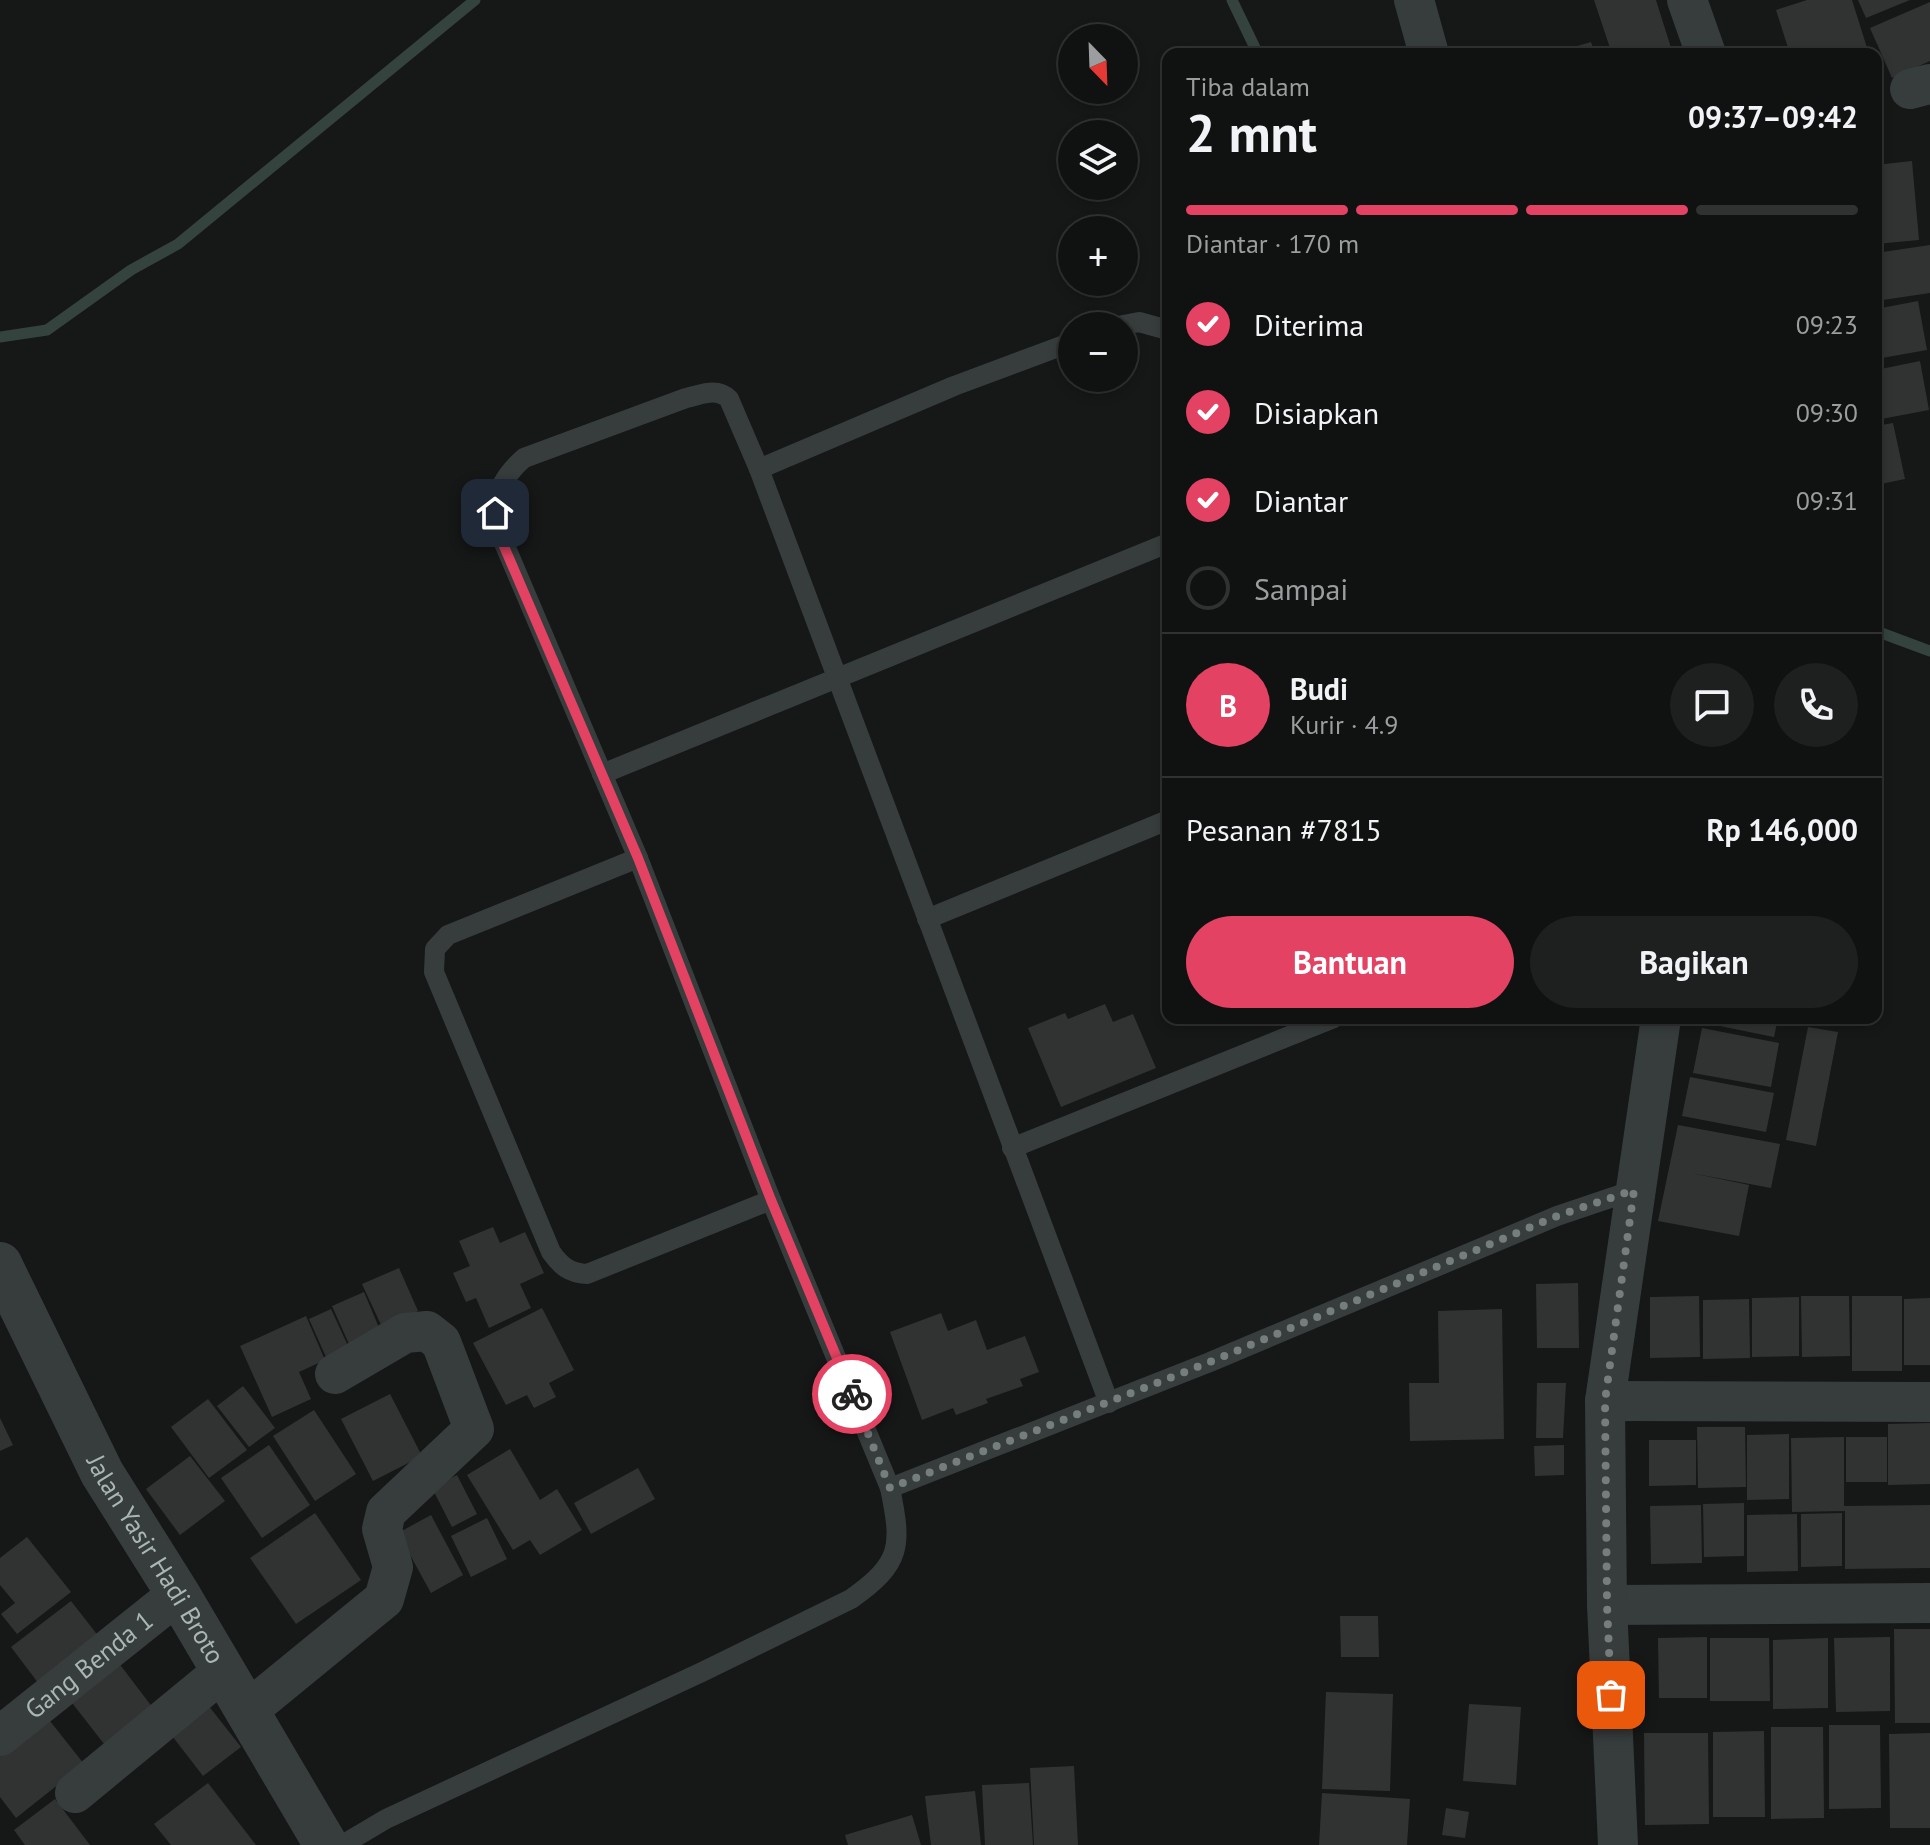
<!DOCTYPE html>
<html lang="id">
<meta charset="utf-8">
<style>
:root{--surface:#101111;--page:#1e1f1f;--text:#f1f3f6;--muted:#9c9d9f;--line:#303131;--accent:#e34263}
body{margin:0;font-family:"PT Sans",sans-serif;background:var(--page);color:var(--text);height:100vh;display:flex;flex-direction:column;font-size:30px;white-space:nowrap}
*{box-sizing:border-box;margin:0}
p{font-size:26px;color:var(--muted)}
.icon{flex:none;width:44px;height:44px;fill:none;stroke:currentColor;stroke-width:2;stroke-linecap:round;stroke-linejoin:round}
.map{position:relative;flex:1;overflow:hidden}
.side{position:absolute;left:1162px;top:48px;width:720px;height:976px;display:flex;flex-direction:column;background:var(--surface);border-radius:16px;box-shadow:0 4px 12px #0003,0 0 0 2px var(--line)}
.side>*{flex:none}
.needle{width:52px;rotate:157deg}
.tools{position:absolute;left:1058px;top:24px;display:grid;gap:16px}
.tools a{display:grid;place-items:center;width:80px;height:80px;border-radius:50%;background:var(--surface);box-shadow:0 4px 12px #0003,0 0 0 2px var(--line);font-size:40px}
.pin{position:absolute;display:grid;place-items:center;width:68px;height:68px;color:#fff;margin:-34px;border-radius:16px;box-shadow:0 4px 12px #0006}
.courier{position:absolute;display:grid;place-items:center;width:80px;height:80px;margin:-40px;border:6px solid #e34263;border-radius:50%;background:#fff;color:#222;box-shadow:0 2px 10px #0007}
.head em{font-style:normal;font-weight:700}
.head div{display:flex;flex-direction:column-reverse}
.head{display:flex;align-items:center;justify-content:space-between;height:136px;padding:0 24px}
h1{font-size:52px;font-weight:700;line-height:60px}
.bar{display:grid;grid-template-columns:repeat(4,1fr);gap:12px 8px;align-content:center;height:96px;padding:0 24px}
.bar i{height:10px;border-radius:6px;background:var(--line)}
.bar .selected{background:var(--accent)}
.bar p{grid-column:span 4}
.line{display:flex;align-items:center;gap:20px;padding:0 24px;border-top:2px solid var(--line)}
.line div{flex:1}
.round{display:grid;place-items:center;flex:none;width:84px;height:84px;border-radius:42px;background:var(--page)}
ol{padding:0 24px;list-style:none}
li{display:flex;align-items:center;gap:24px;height:88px}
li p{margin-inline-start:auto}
li .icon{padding:8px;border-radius:50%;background:var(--accent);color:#fff;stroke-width:4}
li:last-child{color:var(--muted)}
li i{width:44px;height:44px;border:4px solid var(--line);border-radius:50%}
.primary-button{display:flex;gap:16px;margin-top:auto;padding:16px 24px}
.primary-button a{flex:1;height:92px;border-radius:48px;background:var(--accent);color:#fff;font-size:32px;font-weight:700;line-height:92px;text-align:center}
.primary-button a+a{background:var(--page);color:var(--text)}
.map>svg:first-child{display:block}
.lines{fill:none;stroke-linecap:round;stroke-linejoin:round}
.stream{stroke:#34433d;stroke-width:11}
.building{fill:#313333}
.service{stroke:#373c3c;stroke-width:20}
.minor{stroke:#373c3c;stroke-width:40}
.tertiary{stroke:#373c3c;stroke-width:44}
.done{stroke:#767e7d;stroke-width:8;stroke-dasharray:0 14.4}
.route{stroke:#e34263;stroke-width:10}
.labels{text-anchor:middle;stroke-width:6;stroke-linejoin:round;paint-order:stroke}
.street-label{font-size:26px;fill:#a9b6b4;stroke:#111212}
</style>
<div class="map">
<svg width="1930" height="1845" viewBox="0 0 1930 1845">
<rect width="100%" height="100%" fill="#161717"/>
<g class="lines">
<g class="stream">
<polyline points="1232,0 1258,54"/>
<polyline points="0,337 47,330 131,270 178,244 475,0"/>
<polyline points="1876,631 1930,651"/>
</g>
</g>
<g class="building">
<polygon points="1594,0 1656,0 1672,51 1663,54 1612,54"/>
<polygon points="1807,0 1852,0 1869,54 1790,54 1776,10"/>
<polygon points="1858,0 1910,0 1866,18"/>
<polygon points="1930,2 1930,61 1892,78 1870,28"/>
<polygon points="1591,42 1595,54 1553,54 1553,53"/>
<polygon points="1912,161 1919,240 1876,244 1876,165"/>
<polygon points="1930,245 1930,293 1876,301 1876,253"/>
<polygon points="1918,301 1927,350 1876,359 1876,309"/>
<polygon points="1920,361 1929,410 1876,420 1876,370"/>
<polygon points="1893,423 1905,479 1876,485 1876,426"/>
<polygon points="1105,1004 1113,1022 1133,1014 1156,1068 1061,1107 1028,1028 1065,1013 1068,1019"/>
<polygon points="1706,1018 1778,1018 1774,1037 1705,1023"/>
<polygon points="1808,1027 1838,1032 1816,1146 1786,1140"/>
<polygon points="1702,1028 1779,1043 1771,1087 1693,1073"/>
<polygon points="1690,1077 1774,1093 1766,1132 1682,1116"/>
<polygon points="1678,1125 1780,1144 1771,1188 1691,1173 1749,1185 1739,1236 1658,1221"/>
<polygon points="493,1227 500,1243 525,1232 544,1273 520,1284 531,1308 489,1328 476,1298 466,1302 453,1273 470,1266 459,1241"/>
<polygon points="399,1268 418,1311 382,1327 362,1284"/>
<polygon points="1578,1283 1579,1348 1537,1348 1536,1284"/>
<polygon points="364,1292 380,1330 349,1344 332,1306"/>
<polygon points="1699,1296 1700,1357 1650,1358 1650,1297"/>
<polygon points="1801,1296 1849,1296 1850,1356 1802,1357"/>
<rect x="1852" y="1296" width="50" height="75"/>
<polygon points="1799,1297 1799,1356 1752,1357 1752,1298"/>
<polygon points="1930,1298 1930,1365 1904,1365 1904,1299"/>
<polygon points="1749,1299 1750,1358 1703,1359 1703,1300"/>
<polygon points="542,1308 574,1370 549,1383 556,1397 534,1408 527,1395 506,1405 473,1343"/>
<polygon points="331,1309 349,1348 326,1357 309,1319"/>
<polygon points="1502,1309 1504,1439 1410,1441 1409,1383 1439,1383 1438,1311"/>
<polygon points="941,1313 948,1331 976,1320 987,1350 1025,1336 1039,1372 1020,1379 1023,1386 986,1399 988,1403 956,1415 953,1408 922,1420 890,1332"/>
<polygon points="306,1316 325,1360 299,1372 311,1399 272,1417 240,1346"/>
<polygon points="1537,1383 1566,1383 1563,1438 1536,1438"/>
<polygon points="243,1386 275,1428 249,1447 217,1406"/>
<polygon points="390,1394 422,1456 373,1481 341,1419"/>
<polygon points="208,1399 247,1450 209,1478 171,1427"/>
<polygon points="314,1410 356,1474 315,1501 273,1436"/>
<polygon points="0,1418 13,1445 0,1451"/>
<polygon points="1930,1423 1930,1484 1888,1485 1888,1424"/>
<polygon points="1697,1427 1745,1427 1746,1487 1698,1488"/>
<polygon points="1789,1434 1789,1499 1747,1500 1747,1435"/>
<polygon points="1844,1437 1844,1506 1930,1505 1930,1568 1845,1569 1845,1511 1792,1512 1791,1438"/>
<rect x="1846" y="1437" width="41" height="45"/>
<polygon points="1649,1440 1696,1440 1696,1485 1649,1486"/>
<polygon points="269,1445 310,1505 262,1538 221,1478"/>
<polygon points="1564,1445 1564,1475 1535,1476 1534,1446"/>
<polygon points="510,1449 540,1500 557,1489 582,1530 540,1555 530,1540 513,1550 467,1475"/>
<polygon points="190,1456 225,1501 180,1535 146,1489"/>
<polygon points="638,1468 655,1499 591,1534 574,1503"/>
<polygon points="457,1475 477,1514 452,1527 432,1488"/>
<polygon points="1744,1503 1744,1556 1704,1557 1703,1504"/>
<polygon points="1701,1505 1702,1563 1651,1564 1650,1506"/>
<polygon points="315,1513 361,1580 296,1624 250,1558"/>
<polygon points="1842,1513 1842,1566 1801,1567 1801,1514"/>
<polygon points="1797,1514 1798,1571 1747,1572 1747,1515"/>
<polygon points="431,1515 463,1575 431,1593 398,1533"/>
<polygon points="487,1518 507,1559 471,1577 451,1536"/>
<polygon points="27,1537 71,1592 17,1634 1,1614 15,1603 0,1585 0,1558"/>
<polygon points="71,1601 103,1642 42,1688 11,1647"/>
<polygon points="1340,1616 1378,1616 1379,1657 1341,1657"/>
<polygon points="1894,1629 1930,1629 1930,1723 1895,1723"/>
<polygon points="1707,1637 1707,1698 1659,1698 1658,1638"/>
<polygon points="1890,1637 1890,1711 1836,1712 1834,1638"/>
<polygon points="1710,1638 1769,1638 1770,1701 1710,1701"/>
<polygon points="1828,1638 1828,1708 1773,1709 1773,1640"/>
<polygon points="118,1662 156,1712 108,1749 69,1699"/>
<polygon points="1326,1692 1393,1694 1390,1791 1322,1789"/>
<polygon points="204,1700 241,1747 203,1776 166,1728"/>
<polygon points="1469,1704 1521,1707 1516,1785 1463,1781"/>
<polygon points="46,1716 84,1764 16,1818 0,1797 0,1750"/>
<polygon points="1829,1725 1880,1725 1881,1808 1829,1809"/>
<polygon points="1771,1727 1823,1727 1824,1818 1771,1819"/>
<polygon points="1764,1731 1765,1817 1713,1817 1713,1732"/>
<polygon points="1644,1733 1708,1733 1709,1824 1645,1825"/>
<polygon points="1930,1733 1930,1828 1890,1828 1889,1734"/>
<polygon points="1074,1766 1078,1845 1034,1845 1030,1768"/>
<polygon points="208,1783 256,1845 171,1845 154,1824"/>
<polygon points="1029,1783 1033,1845 985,1845 982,1785"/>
<polygon points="975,1791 981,1845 931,1845 925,1796"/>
<polygon points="1322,1793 1410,1799 1407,1845 1319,1845"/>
<polygon points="55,1799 90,1845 25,1845 14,1830"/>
<polygon points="1446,1808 1469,1812 1465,1838 1442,1835"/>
<polygon points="912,1815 921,1845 848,1845 845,1835"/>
</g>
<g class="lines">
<g class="service">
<polyline points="1118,326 1139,322 1168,330"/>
<polyline points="759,469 954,386 1072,342"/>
<polyline points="602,774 1168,543"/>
<path d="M 638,858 L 448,935 L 435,949 L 434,972 L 551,1252 C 561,1266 569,1273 587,1274 L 771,1200"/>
<polyline points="927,919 1168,820"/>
<polyline points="1012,1148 1334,1018"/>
<polyline points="890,1488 1210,1362 1557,1216 1634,1190"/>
<path d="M 342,1845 L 386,1819 L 702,1672 L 851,1599 C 902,1563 902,1546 890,1488 L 771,1200 L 638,858 L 498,529 C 492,498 501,478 524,458 L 686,398 C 701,395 716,387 729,399 L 759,469 L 1109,1403"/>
</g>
<g class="minor">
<polyline points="1414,0 1429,54"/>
<polyline points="1687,0 1706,54"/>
<polyline points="1910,89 1930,84"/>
<polyline points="1605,1401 1930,1402"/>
<polyline points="1607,1605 1930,1603"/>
<polyline points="246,1712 384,1599 393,1567 382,1529 386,1512 474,1429 441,1342 427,1331 405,1333 335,1374"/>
<path id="s1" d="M 0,1736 L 178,1594"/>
<polyline points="75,1793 222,1672"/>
<polyline points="1618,1845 1607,1605 1605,1401 1661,1018"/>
</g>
<path class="tertiary" id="s2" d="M 0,1264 L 102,1473 L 178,1594 L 326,1845"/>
</g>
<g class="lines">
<polyline class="done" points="852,1394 890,1488 1210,1362 1557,1216 1634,1190 1605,1401 1607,1605 1611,1695"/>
<polyline class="route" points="495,513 503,544 638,858 771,1200 852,1394"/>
</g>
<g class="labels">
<g class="street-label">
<text dy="9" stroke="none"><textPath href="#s2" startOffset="334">Jalan Yasir Hadi Broto</textPath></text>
<text dy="9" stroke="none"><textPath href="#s1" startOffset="114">Gang Benda 1</textPath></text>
</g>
</g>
</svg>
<div class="tools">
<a><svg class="needle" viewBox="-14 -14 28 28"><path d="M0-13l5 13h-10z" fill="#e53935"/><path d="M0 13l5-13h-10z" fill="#9c9d9f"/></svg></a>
<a><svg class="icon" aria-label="layers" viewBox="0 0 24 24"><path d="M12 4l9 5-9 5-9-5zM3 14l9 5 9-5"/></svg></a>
<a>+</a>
<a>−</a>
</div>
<div class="pin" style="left:1611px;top:1695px;background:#ea580c"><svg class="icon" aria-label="bag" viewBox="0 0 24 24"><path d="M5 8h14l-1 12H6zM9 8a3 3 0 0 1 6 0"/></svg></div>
<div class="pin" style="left:495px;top:513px;background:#1f2937"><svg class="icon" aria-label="home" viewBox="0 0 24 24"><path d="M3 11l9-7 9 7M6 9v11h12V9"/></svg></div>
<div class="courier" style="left:852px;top:1394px"><svg class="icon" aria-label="bike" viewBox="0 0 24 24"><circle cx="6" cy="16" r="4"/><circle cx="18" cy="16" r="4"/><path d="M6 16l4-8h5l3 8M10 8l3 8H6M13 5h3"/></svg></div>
<section class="side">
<div class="head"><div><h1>2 mnt</h1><p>Tiba dalam</p></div><em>09:37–09:42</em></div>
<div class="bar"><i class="selected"></i><i class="selected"></i><i class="selected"></i><i></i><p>Diantar · 170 m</p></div>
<ol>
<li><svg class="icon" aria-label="check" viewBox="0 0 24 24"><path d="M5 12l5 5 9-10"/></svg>Diterima<p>09:23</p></li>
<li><svg class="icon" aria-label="check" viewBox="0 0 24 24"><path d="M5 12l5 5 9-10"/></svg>Disiapkan<p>09:30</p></li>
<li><svg class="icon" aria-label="check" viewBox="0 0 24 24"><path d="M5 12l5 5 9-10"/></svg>Diantar<p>09:31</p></li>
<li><i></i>Sampai</li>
</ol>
<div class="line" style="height:144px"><b class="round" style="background:var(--accent);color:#fff">B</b><div><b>Budi</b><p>Kurir · 4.9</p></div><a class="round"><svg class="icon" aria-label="chat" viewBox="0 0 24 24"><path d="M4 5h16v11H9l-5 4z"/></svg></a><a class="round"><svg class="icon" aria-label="phone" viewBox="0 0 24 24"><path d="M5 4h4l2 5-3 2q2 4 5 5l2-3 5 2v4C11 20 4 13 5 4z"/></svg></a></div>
<div class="line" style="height:104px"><div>Pesanan #7815</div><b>Rp 146,000</b></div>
<div class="primary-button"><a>Bantuan</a><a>Bagikan</a></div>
</section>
</div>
